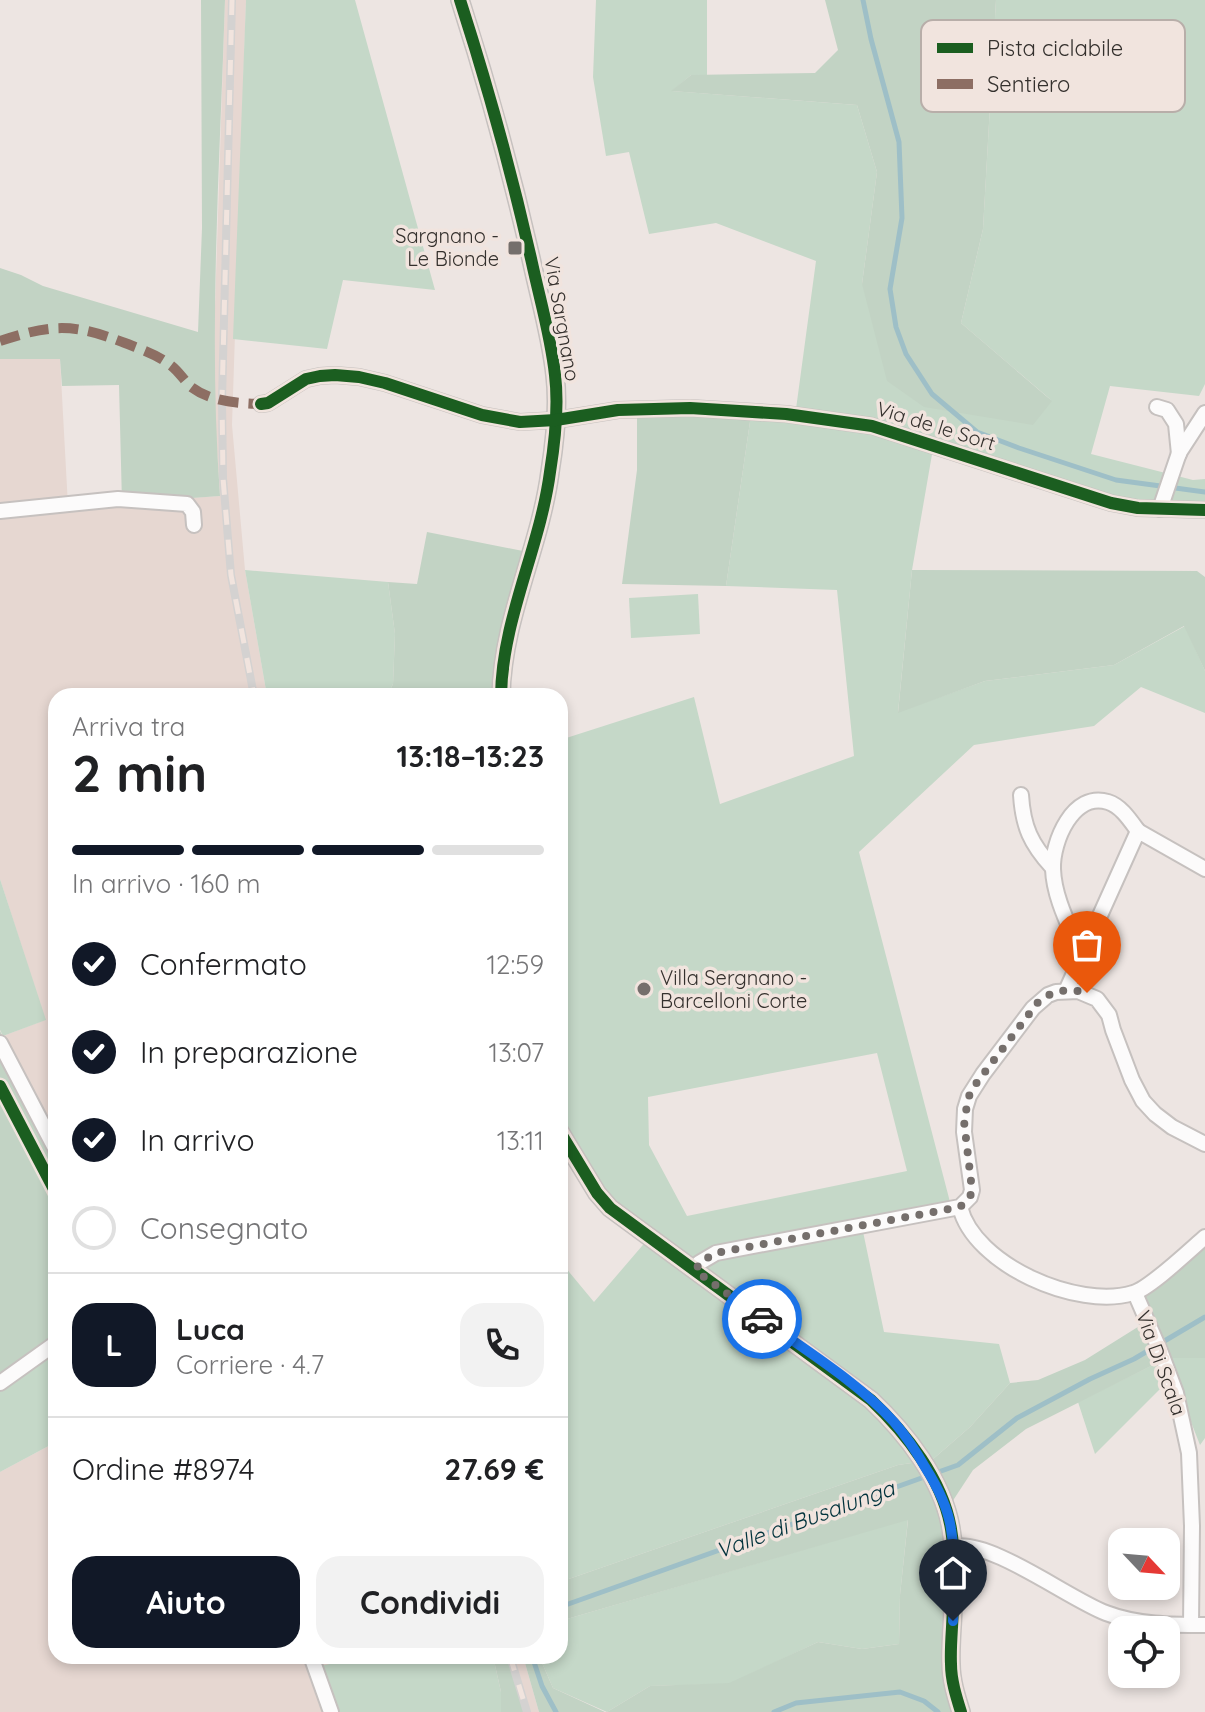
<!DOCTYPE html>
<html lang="it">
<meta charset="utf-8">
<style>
:root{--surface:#fff;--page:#f2f2f2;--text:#202124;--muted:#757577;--line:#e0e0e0;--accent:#111827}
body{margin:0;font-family:Quicksand,sans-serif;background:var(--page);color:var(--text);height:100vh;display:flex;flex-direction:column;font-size:30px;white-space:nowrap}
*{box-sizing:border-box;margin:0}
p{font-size:26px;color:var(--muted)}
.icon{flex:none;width:44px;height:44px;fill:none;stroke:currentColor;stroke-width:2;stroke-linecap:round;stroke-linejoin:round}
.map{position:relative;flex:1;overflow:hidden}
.details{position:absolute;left:48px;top:688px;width:520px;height:976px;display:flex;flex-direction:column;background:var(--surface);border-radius:24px;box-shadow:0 4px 12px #0003}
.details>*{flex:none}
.needle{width:52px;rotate:116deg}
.controls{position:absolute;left:1108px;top:1528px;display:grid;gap:16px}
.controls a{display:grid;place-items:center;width:72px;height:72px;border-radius:16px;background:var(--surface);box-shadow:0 4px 12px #0003;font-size:40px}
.pin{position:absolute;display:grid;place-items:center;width:68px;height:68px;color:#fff;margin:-82px -34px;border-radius:50% 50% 50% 0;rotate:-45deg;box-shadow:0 0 8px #0007}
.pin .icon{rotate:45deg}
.courier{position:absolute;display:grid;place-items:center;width:80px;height:80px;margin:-40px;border:6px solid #1a73e8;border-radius:50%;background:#fff;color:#222;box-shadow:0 2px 10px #0007}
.summary em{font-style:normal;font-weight:700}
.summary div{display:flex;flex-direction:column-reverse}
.summary{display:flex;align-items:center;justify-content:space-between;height:136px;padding:0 24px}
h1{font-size:52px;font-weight:700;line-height:60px}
.bar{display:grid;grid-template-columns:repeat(4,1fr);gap:12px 8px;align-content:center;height:96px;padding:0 24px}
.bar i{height:10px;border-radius:6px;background:var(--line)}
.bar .on{background:var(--accent)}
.bar p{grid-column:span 4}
.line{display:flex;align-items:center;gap:20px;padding:0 24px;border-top:2px solid var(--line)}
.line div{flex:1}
.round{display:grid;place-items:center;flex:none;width:84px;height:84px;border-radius:24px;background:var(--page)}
ol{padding:0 24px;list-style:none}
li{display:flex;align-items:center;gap:24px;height:88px}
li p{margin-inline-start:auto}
li .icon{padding:8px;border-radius:50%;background:var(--accent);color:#fff;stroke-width:4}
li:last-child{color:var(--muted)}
li i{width:44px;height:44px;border:4px solid var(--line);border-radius:50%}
.cta{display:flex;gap:16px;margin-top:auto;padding:16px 24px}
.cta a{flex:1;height:92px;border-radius:24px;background:var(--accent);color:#fff;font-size:32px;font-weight:700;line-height:92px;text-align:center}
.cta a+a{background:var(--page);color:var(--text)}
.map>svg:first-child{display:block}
.built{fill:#e6d7d1}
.green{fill:#c5d8c8;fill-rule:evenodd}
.forest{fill:#c2d3c4}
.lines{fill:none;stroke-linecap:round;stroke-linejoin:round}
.stream{stroke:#9ebfc7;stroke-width:5}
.minor-casing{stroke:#c6c1bf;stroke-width:18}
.tertiary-casing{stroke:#c6c1bf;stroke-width:20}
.minor{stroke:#fcfbfb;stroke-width:14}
.tertiary{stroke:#fcfbfb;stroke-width:16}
.rail-casing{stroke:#d4d2d1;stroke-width:8}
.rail{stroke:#f1e4de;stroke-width:5;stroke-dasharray:15;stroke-linecap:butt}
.quiet{stroke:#8d6e63;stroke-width:10;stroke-dasharray:20 10;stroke-linecap:butt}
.cycleway-casing{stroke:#f1e4de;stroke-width:17}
.cycleway{stroke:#1b5e20;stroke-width:12}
.done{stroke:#756f6c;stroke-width:8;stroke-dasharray:0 14.4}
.route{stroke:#1a73e8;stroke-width:10}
.poi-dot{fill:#756f6c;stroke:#f1e4de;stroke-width:3}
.labels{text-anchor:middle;stroke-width:7;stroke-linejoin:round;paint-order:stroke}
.poi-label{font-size:20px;fill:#34302d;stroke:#f1e4de;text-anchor:end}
.street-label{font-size:20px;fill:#34302d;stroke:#f1e4de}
.water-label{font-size:22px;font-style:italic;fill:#00323c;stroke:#f1e4de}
.key{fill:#f1e4de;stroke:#b8aea9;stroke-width:2}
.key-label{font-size:22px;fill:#34302d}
</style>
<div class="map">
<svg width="1205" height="1712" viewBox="0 0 1205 1712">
<rect width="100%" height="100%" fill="#ede5e2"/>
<g class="built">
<polygon points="225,0 246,0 232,425 245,570 267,696 56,696 56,1138 3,1036 45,1020 0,879 0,359 60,359 68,506 220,496 215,423 214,338"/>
<polygon points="56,1442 56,1656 366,1656 307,1670 322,1712 0,1712 0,1472"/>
<polygon points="507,1656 523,1656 539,1712 524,1712"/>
</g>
<g class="green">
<polygon points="246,0 355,0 435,290 343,280 327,349 233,339"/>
<path d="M 596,0 L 707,0 L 707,75 L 691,75 L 672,91 L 857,105 L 877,172 L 862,284 L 1051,400 L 961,323 L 983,229 L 996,0 L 1205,0 L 1205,384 L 1199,396 L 1110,386 L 1091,454 L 1193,480 L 1205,479 L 1205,505 L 1115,499 L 935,437 L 912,570 L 898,712 L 985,681 L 1114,665 L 1185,626 L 1205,671 L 1205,713 L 1141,687 L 1094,726 L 974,745 L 859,852 L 950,1202 L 861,1222 L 884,1332 L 999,1344 L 1010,1383 L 970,1427 L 932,1460 L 898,1465 L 560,1582 L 560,1261 L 594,1302 L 654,1232 L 608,1194 L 560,1121 L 560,740 L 694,697 L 720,804 L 854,756 L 837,590 L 726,586 L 752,408 L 796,409 L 816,261 L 716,223 L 649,234 L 629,152 L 606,156 L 593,77 ZM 877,1053 L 907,1171 L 687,1216 L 649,1145 L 648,1097 Z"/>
<polygon points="245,570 388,582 395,634 393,684 387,696 267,696"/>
<polygon points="698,594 700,634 631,638 629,598"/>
<polygon points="0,879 46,1020 3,1036 0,1030"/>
<polygon points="56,1341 56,1442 0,1472 0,1376"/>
<polygon points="1167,1358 1205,1358 1205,1438 1200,1445 1173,1376 1095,1454 1078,1402"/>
<polygon points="908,1519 900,1595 899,1644 862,1649 818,1642 729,1684 650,1686 607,1712 553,1688 539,1656 560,1656 560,1621"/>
<polygon points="366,1656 493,1656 501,1692 501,1712 322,1712 307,1669"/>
</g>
<g class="forest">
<path d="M 201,0 L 225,0 C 220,165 208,331 220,496 L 122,503 L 119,385 L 62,386 L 60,359 L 0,359 L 0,268 L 21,275 L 43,286 L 198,332 L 202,228 Z"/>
<polygon points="825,0 996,0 983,229 961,323 1052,401 1033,425 924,407 887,381 862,284 877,172 857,105 671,91 691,75 815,73 838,50"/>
<polygon points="637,404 752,408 726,586 622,584 637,470"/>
<polygon points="427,532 538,554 516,638 504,696 387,696 393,684 395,634 388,582 417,584"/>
<polygon points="912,570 1197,571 1205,577 1205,671 1184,626 1114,665 985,681 898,713"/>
<polygon points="0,1031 56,1138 56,1341 0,1376"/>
<polygon points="1205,1242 1205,1358 1167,1358 1026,1429 973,1470 952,1502 955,1522 956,1712 607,1712 650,1686 729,1683 818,1642 862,1649 899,1644 900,1595 908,1520 560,1621 560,1582 898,1465 932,1460 970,1427 1010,1383 1038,1380 1085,1360 1149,1320 1141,1296"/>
<polygon points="493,1656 507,1656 524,1712 501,1712 501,1692"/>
<polygon points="523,1656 539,1656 553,1688 605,1712 539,1712"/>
</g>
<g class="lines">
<g class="stream">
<polyline points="863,0 871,39 899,142 902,218 890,289 896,327 906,354 932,394 977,432 1019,448 1116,480 1205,492"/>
<polyline points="560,1607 958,1465 1017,1418 1090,1379 1134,1359 1205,1317"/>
<polyline points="532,1656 542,1686 556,1712"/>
<polyline points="774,1712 796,1703 900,1692 924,1701 938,1712"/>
</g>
<g class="minor-casing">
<g id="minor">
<polyline points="261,404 268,403 306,379 320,376 335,375 359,377 385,383 482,415 520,422 556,420 618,410 690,408 786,414 872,426 1111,503 1138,508 1205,510"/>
<polyline points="1157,407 1167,410 1176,424 1179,454"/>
<polyline points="1160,509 1179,453 1205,413"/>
<polyline points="0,511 118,499 187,504 193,512 194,525"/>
<path d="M 1021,795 C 1023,827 1031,844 1052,867"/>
<path d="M 1082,957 C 1071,929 1054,899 1053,869 C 1052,842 1073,791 1108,802 C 1121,806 1130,820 1138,831"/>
<polyline points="1066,991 1138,831 1205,869"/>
<polyline points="0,1043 56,1150"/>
<path d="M 960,1207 C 974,1265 1078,1310 1133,1293 C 1149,1289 1190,1250 1205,1237"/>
<polyline points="696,1271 699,1263 716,1253 960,1207 970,1197 972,1190 964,1132 965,1109 969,1096 983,1074 1033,1008 1048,995 1056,992 1078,991 1097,999 1109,1015 1113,1030 1132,1080 1143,1101 1155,1114 1172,1127 1205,1144"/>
<polyline points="1135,1293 1161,1353 1176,1393 1189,1453 1192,1526 1191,1625"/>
<polyline points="0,1383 56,1343"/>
<path d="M 954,1547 C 990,1539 1069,1599 1106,1613 C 1137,1625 1172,1625 1205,1625"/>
<polyline points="311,1656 331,1712"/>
</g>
</g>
<g class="tertiary-casing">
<g id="tertiary">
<path d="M 460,0 C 488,87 512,174 532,263 C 540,300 551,337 555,375 C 559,407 555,441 550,472 C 540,548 502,619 501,696"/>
<path d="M 560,1132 L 597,1193 L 610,1208 L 871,1400 C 906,1433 943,1480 951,1529 C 955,1553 954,1578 953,1602 C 953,1623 950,1644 951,1664 C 951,1680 956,1696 961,1712"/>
</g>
</g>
<use href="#minor" class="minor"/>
<use href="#tertiary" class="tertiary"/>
<g class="rail-casing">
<g id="rail">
<polyline points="232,0 222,400 223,478 231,575 254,696"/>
<polyline points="510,1656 527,1712"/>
</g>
</g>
<use href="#rail" class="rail"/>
<path class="quiet" d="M 0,341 C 52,324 73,323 125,343 C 140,349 156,354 169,364 C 178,370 183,379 190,386 C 210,402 237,403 261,404"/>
<g class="cycleway-casing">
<g id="cycleway">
<path d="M 460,0 C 488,87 512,174 532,263 C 540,300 551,337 555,375 C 559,407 555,441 550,472 C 540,548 502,619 501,696"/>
<polyline points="261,404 268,403 306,379 320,376 335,375 359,377 385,383 482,415 520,422 556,420 618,410 690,408 786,414 872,426 1111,503 1138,508 1205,510"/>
<polyline points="0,1086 56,1193"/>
<path d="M 560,1132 L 597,1193 L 610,1208 L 871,1400 C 906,1433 943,1480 951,1529 C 955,1553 954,1578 953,1602 C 953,1623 950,1644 951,1664 C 951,1680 956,1696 961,1712"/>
</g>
</g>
<use href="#cycleway" class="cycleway"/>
</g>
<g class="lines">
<path class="done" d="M 762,1319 L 696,1271 L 699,1263 L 716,1253 L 960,1207 L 970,1197 L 972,1190 L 964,1121 L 969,1096 L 975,1085 L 1039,1001 C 1054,990 1070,988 1087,993"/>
<path class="route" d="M 762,1319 C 805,1350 859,1383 894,1422 C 906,1436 916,1451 925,1467 C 937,1486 948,1507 951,1529 C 956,1559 954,1591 953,1621"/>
</g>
<g class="poi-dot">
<rect x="507" y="240" width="16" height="16" rx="4"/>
<circle cx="644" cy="989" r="8"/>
</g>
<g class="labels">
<g class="poi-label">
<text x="499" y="243">Sargnano -<tspan x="499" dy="23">Le Bionde</tspan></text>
<text x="660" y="985" text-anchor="start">Villa Sergnano -<tspan x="660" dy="23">Barcelloni Corte</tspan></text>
</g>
<g class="street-label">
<text transform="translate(562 319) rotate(80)" y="7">Via Sargnano</text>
<text transform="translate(936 426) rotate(17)" y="7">Via de le Sort</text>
<text transform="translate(1161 1363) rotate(70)" y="7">Via Di Scala</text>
</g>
<g class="water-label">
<text transform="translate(805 1519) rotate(-20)" y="8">Valle di Busalunga</text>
</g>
</g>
<rect x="921" y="20" width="264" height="92" rx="12" class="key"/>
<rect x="937" y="43" width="36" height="10" fill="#1b5e20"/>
<rect x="937" y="79" width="36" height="10" fill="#8d6e63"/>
<g class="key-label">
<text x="987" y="56">Pista ciclabile</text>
<text x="987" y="92">Sentiero</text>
</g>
</svg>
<div class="controls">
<a><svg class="needle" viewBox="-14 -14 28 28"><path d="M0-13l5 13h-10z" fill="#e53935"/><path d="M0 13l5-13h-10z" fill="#757577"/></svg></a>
<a><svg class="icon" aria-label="locate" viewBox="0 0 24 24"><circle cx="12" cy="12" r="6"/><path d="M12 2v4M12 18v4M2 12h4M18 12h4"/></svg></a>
</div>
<div class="pin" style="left:1087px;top:993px;background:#ea580c"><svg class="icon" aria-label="bag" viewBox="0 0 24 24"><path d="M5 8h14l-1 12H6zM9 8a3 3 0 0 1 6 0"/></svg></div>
<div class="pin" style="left:953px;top:1621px;background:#1f2937"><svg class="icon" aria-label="home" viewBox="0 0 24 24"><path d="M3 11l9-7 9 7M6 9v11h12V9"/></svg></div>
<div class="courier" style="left:762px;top:1319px"><svg class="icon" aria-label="car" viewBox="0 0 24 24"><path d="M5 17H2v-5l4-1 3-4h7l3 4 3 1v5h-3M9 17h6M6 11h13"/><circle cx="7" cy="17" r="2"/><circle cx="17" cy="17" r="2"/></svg></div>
<section class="details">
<div class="summary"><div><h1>2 min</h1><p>Arriva tra</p></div><em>13:18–13:23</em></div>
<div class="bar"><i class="on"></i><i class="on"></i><i class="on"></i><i></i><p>In arrivo · 160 m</p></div>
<ol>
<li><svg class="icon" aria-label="check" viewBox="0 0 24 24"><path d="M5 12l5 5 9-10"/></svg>Confermato<p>12:59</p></li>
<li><svg class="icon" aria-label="check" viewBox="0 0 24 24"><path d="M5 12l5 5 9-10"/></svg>In preparazione<p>13:07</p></li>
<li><svg class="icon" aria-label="check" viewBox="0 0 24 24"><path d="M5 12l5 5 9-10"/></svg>In arrivo<p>13:11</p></li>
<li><i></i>Consegnato</li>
</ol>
<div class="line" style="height:144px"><b class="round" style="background:var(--accent);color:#fff">L</b><div><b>Luca</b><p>Corriere · 4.7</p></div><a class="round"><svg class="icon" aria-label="phone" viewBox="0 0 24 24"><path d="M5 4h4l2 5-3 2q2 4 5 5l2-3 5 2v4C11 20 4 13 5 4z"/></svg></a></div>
<div class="line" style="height:104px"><div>Ordine #8974</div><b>27.69 €</b></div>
<div class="cta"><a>Aiuto</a><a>Condividi</a></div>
</section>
</div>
